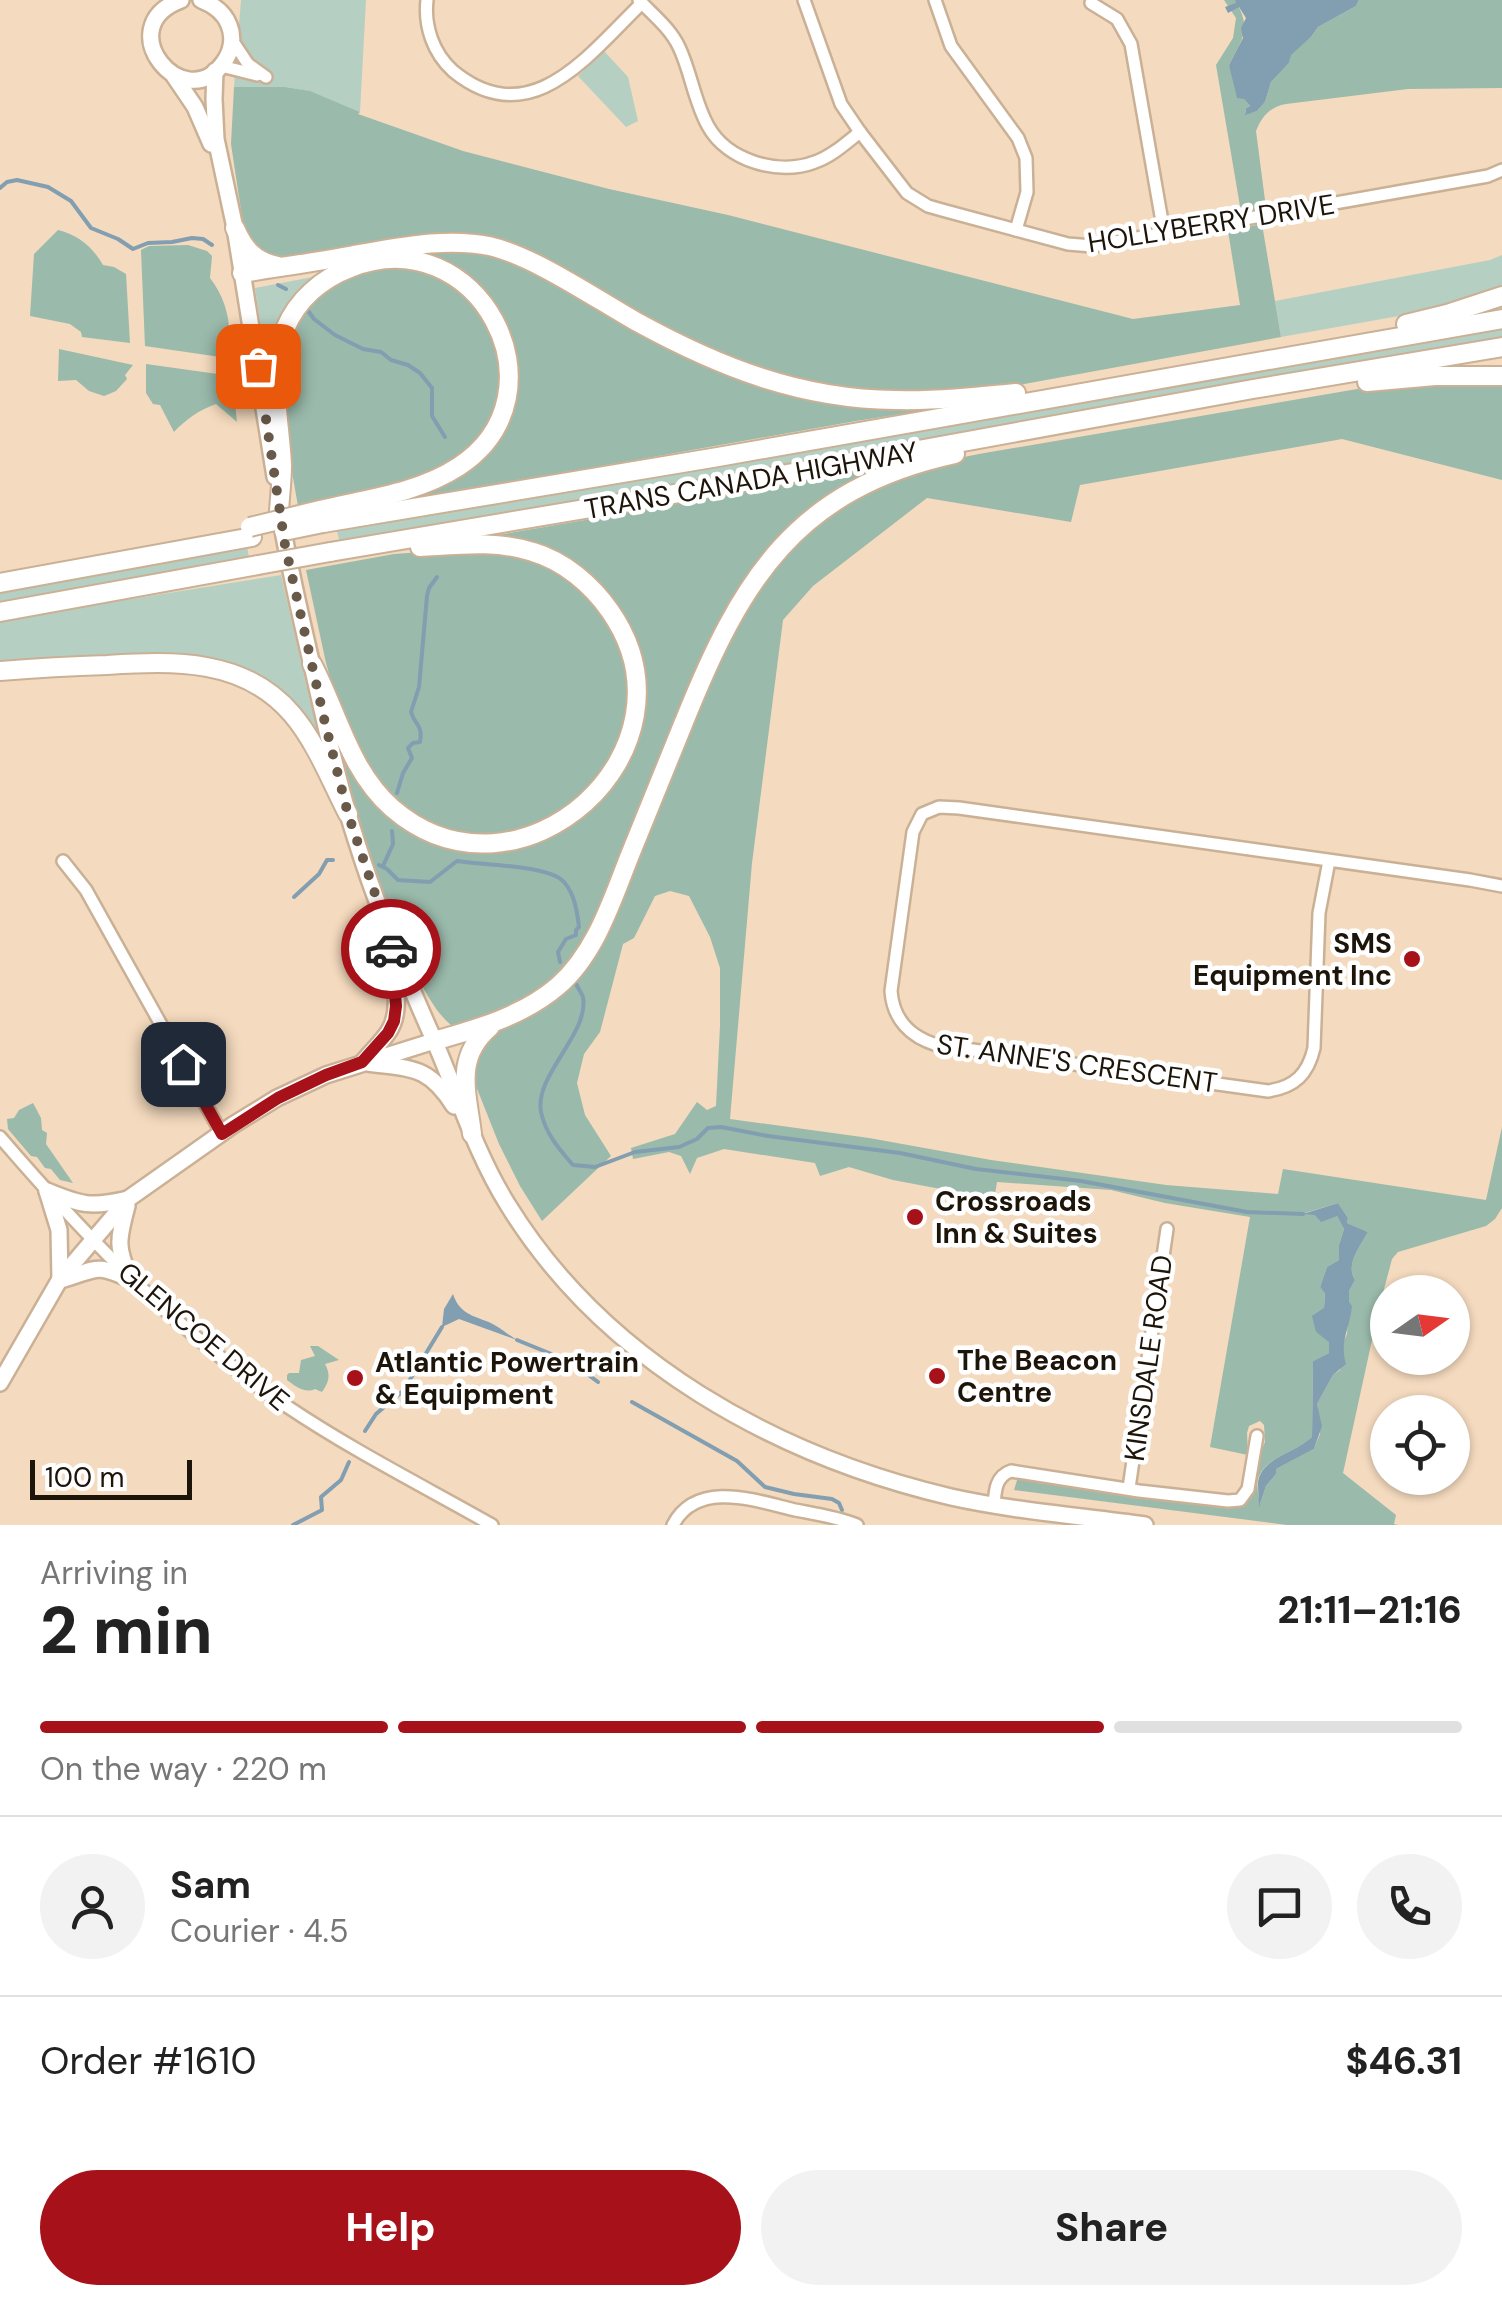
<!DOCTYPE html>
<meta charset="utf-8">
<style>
:root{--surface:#fff;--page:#f2f2f2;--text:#222;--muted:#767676;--line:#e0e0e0;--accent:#a71119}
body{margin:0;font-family:"DM Sans",sans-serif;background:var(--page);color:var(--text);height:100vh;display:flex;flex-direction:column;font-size:38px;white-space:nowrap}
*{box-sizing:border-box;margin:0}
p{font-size:32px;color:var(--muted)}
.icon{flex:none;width:55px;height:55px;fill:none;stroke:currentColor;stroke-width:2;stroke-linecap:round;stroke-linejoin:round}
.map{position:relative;height:1525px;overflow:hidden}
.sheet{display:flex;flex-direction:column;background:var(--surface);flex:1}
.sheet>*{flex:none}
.needle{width:65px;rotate:76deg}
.fabs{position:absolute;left:1370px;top:1275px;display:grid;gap:20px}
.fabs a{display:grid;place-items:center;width:100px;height:100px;border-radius:50%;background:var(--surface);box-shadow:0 2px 8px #0004;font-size:50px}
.scale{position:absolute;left:30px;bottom:25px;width:162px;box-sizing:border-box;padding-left:10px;border:5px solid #1d140a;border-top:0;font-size:28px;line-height:35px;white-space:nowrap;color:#1d140a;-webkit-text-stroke:8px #fff;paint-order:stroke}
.pin{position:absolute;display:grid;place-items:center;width:85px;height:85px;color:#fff;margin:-42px;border-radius:20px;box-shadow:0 5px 15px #0006}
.courier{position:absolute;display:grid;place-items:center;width:100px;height:100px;margin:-50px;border:8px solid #a71119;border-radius:50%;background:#fff;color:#222;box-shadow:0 2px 12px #0007}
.head em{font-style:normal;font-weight:800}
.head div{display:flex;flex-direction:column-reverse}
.head{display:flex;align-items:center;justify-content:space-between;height:170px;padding:0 40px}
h1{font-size:65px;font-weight:800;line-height:75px}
.bar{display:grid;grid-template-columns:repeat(4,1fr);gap:15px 10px;align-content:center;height:120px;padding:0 40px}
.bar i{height:12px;border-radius:8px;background:var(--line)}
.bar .on{background:var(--accent)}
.bar p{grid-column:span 4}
.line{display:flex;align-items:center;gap:25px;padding:0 40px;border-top:2px solid var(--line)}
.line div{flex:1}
.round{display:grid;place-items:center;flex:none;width:105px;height:105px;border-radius:52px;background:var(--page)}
.cta{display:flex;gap:20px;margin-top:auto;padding:20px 40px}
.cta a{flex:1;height:115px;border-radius:60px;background:var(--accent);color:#fff;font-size:40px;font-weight:800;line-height:115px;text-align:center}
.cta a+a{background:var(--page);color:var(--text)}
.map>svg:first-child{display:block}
.green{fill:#b5d0c3}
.forest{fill:#9abaab;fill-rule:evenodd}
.water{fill:#829eb1}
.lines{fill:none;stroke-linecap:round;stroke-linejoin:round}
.stream{stroke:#829eb1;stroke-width:4}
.minor-casing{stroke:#cab196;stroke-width:16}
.major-casing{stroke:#cab196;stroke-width:20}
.highway-casing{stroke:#cab196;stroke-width:22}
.minor{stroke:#fff;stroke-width:11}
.major{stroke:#fff;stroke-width:15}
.highway{stroke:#fff;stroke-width:18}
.highway-bridge-casing{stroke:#cab196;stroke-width:22;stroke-linecap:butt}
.highway-bridge{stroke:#fff;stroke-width:18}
.done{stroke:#685949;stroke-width:10;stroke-dasharray:0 18}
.route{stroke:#a71119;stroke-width:12}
.poi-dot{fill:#a71119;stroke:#fff;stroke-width:4}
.labels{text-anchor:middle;stroke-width:9;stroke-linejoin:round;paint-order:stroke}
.street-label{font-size:28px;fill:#1d140a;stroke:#fff}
.poi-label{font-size:28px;font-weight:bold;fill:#1d140a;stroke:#fff;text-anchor:start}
</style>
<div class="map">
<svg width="1502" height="1525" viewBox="0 0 1502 1525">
<rect width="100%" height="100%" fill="#f4dabe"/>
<g class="green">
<polygon points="241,0 366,0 360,112 309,91 285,87 234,87"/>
<polygon points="604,51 628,77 638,121 626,127 578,76"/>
<polygon points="1502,255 1502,290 1438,309 1281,337 1275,301 1490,260"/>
<polygon points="318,276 269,380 255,288"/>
<polygon points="1502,328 1502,338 1209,387 666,487 339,540 337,531 663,476"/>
<polygon points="247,547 249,557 0,603 0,591"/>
<polygon points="281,575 322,753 239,670 0,667 0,620"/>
</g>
<g class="forest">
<path d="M 1224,0 L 1235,0 C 1252,29 1243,37 1229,65 L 1244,99 L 1250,106 L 1246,108 L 1245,114 L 1257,111 L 1265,102 L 1271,82 L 1289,63 L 1290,55 L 1311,37 L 1318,27 L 1356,6 L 1359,0 L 1502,0 L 1502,88 L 1408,89 L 1286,104 C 1270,107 1262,116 1256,131 L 1266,208 L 1241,212 L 1216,65 L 1233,38 L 1236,18 Z"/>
<polygon points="234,87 285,87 310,91 360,112 358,114 463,151 609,189 728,215 1133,319 1240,305 1228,231 1262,224 1281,337 1008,387 968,391 869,393 796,381 703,349 518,247 273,258 257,250 244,230 231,144"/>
<path d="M 58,230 C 78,235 92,246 103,265 L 114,267 L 126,274 L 130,343 L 82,337 L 81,332 L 70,324 L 30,316 L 34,254 Z"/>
<path d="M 188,245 L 207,251 L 212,256 L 210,278 C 228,301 233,329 227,358 L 145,346 L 141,250 L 149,246 Z"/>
<path d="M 452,249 L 503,256 L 749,380 L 985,401 L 856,421 L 376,506 L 462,473 L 487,451 L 504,423 L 501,317 C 479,276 447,270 407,253 Z"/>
<polygon points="388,266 435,272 482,310 499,349 500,393 485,432 450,463 419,477 298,506 286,438 283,369 292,328 307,304 342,277"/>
<polygon points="59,349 133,365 125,375 127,379 116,391 104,396 89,391 76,380 58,381"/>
<path d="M 146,364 L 232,376 L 237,422 L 216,404 C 199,410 185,420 174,432 L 160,405 L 153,404 L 146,393 Z"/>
<path d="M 1502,380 L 1502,480 L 1342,439 L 1080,485 L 1071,522 L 927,498 L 813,586 L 783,620 L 752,863 L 730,1119 L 869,1138 L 991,1160 L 1166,1185 L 1278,1194 L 1283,1169 L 1486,1200 L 1502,1127 L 1502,1208 L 1495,1219 L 1486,1226 L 1398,1252 L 1392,1259 L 1379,1308 L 1343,1473 L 1396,1515 L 1394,1524 L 1398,1525 L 1287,1525 L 1014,1490 L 1018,1477 L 1237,1505 L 1265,1442 L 1264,1425 L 1260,1421 L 1249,1426 L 1247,1433 L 1248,1455 L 1210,1447 L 1250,1217 L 1165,1203 L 1111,1190 L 997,1182 L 993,1207 L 984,1201 L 946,1190 L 893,1180 L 849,1167 L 820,1176 L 815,1163 L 724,1149 L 697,1158 L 690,1174 L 681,1156 L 669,1152 L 633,1159 L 631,1148 L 675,1134 L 697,1102 L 707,1110 L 716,1106 L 720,1026 L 720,968 L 710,937 L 689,896 L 670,891 L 655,896 L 634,938 L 623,944 L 600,1032 L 584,1054 L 577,1083 L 585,1115 L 611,1156 L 542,1221 L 520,1186 L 499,1144 L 472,1076 L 474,1060 L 487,1035 L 563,988 L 709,675 L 770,569 L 836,507 L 939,462 L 979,454 L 1392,383 ZM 1338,1203 L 1348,1218 L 1347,1223 L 1368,1232 C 1360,1247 1345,1264 1355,1280 L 1349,1291 L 1347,1334 L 1342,1345 L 1344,1358 L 1340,1370 L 1333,1375 L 1317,1404 L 1320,1434 L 1314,1449 L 1276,1469 L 1276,1474 L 1266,1486 L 1260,1504 C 1259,1497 1256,1486 1258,1479 C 1264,1457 1297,1452 1312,1437 L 1313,1361 L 1329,1353 L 1330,1341 L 1316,1332 L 1324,1308 L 1325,1292 L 1320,1287 L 1327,1267 L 1339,1260 L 1339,1245 L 1344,1229 L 1337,1216 L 1305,1213 Z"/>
<path d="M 916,459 L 872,476 L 745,583 L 606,904 L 564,973 L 516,1007 L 455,1028 C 406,996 352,799 337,740 L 349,761 L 445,842 L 556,832 L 570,823 L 598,801 L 618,775 L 642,710 L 595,585 L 481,538 L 661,507 Z"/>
<polygon points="478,548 538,559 589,591 624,648 629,720 598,785 543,826 497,836 449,832 408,814 376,782 343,723 326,663 306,570 394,554"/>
<polygon points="33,1103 41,1118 42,1130 47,1133 46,1144 73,1183 60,1180 51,1169 45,1168 37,1157 31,1156 8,1129 7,1119 14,1118 19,1110"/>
<path d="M 310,1346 L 318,1346 L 339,1360 L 325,1364 C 331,1375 329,1382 322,1392 L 315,1389 C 305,1394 295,1386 287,1380 L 287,1375 L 289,1373 L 299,1373 L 301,1360 L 315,1356 Z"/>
</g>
<g class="water">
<polygon points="1235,0 1359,0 1356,6 1318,27 1311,37 1291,55 1289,63 1271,82 1265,102 1257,111 1245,115 1246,108 1250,106 1244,99 1237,98 1229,65 1243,38 1241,28 1246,18 1239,7 1228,13 1225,7 1236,3"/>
<path d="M 1338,1203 L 1348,1218 L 1347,1223 L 1368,1232 C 1360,1247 1345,1264 1355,1280 L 1349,1291 L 1349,1302 L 1352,1306 C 1350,1328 1339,1341 1346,1364 L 1333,1375 L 1317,1404 L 1322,1426 L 1314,1449 L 1276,1469 L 1276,1474 L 1266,1486 L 1259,1507 C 1259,1499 1258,1491 1258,1483 C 1260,1458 1297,1452 1312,1437 L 1313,1361 L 1329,1353 L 1329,1342 L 1316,1332 L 1312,1316 L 1324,1308 L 1325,1293 L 1320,1287 L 1327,1267 L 1339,1260 L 1339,1245 L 1344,1229 L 1337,1216 L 1321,1222 L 1315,1215 L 1303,1214 Z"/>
<path d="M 453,1294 C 459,1312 470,1315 486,1321 C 497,1325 507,1334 517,1340 L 459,1319 L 442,1327 L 444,1309 Z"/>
</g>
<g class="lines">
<g class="stream">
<polyline points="0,188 7,182 17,180 48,187 71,201 91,228 118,239 133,249 148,243 172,242 192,238 203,239 212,245"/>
<polyline points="278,285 286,289"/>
<polyline points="306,308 314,319 335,335 363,349 381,352 391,360 408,365 420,373 432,388 432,416 445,437"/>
<path d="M 397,793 L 403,773 L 412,758 L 408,748 L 413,743 L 420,742 C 423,724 415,726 411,712 L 419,687 L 427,596 L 429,588 L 437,577"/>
<path d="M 379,865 L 387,869 L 398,880 L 430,882 L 457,861 C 482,865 549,865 564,882 C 575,895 577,911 579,927 L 576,930 L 576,935 L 566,939 L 558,952 L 560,962"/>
<polyline points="383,866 393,844 392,831"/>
<polyline points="294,897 319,874 327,860 333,860"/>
<path d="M 576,984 C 577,986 583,996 583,997 C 590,1033 534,1075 541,1112 C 545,1133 560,1150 573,1165 L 595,1167 L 635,1152 L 679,1147 L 697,1139 L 708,1128 L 721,1127 L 768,1136 L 900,1153 L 976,1169 L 1081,1181 L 1247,1212 L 1303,1214"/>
<polyline points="517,1340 571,1362 598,1382"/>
<polyline points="632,1402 737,1461 765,1487 794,1494 832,1499 839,1503 842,1510"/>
<polyline points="365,1431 376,1414 403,1391 442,1327"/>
<polyline points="293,1525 322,1510 321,1497 341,1480 349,1462"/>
</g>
<g class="minor-casing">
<g id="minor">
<path d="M 427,0 C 424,26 433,53 453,71 C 531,135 589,54 642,3"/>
<path d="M 639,0 C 653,15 670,28 679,47 C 691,72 694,101 708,126 C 727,161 779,176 815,162 C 832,156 846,143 860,132"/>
<polyline points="804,0 841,104 860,132 907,193 928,206 942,210 1068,244 1092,246 1488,176 1502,170"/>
<polyline points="935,0 951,46 1018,138 1026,158 1027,192 1016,230"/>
<polyline points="1091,3 1117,19 1131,44 1164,233"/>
<polyline points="232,40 248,64 266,77"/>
<polyline points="221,66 257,75"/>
<polyline points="63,861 86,890 222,1134"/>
<path d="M 1329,861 L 1319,913 L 1314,1048 C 1308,1074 1295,1087 1268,1091 L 937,1045 C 910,1037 893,1019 891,991 L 913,832 L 922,814 L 939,807 L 959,808 L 1470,880 L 1502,886"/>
<path d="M 0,1137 C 86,1237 178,1333 288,1407 C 352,1450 425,1487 492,1525"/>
<polyline points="1129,1488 1167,1229"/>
<path d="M 994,1505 C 995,1490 996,1476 1011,1471 L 1139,1491 L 1228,1501 L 1240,1500 L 1248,1489 L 1257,1436"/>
<path d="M 673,1525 C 697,1479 757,1501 795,1510 C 816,1514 837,1517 857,1525"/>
</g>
</g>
<g class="major-casing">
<g id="major">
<path d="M 181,0 C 108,27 185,119 224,62 C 232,51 234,37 229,25 C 224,12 214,5 201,0"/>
<polyline points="215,71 214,99 216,139 235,228 275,477"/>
<polyline points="174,76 195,107 211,144"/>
<path d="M 281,519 C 290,572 302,623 314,674 C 327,731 339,788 357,843 C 378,910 405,975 434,1040 C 458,1095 476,1154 508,1205 C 604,1361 776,1456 951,1497 C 1014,1511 1081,1516 1145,1525"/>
<path d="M 363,1062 C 371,1052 382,1042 389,1031 C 403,1009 393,977 391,952"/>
<path d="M 368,1063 C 411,1069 428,1065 454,1106"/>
<polyline points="47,1191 59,1230 60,1279"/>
<path d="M 47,1191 C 81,1205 91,1208 128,1199"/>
<path d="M 127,1206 C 118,1240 116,1246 130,1279"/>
<path d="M 64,1279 C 98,1269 94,1263 130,1279"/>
<polyline points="0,1383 60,1279 128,1199 233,1125 277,1098 326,1075 434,1041"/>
</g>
</g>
<g class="highway-casing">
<g id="highway">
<path d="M 235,228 C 244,249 255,262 278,266"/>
<path d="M 242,273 C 279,267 317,262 354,255 C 397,248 445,237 489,246 C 534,256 596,299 637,322 C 719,367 800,399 895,400 C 935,401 976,397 1016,393"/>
<polyline points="1406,324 1447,314 1502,296"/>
<polyline points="1367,382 1435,376 1502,376"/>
<path d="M 279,511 C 280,495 282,480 282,465 C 280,420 267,373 285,329 C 297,300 321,279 350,268 C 478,217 571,394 458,467 C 418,493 366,499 320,510"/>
<polyline points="323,523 718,457 1502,319"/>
<polyline points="330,552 721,486 1253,389 1502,347"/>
<polyline points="0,583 252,537"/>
<polyline points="0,612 258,565"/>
<path d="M 312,664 C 338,713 349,770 392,808 C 519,918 707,750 610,611 C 592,585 564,561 533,552 C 497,540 458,545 420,547"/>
<path d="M 0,671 C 36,668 71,666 107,665 C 174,661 244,658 292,714 C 316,742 331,781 348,814"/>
<path d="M 434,1041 C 477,1029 523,1016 558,986 C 596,953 612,900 630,855 C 648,810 666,766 684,722 C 741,580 795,489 955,454"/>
<path d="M 472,1134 C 467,1092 454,1058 490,1027"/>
</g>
</g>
<use href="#minor" class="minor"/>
<use href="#major" class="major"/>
<use href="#highway" class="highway"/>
<g class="highway-bridge-casing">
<g id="highway-bridge">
<polyline points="250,527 320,510"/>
<polyline points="284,531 323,523"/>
<polyline points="258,565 330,552"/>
</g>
</g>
<use href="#highway-bridge" class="highway-bridge"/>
</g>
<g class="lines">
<polyline class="done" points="258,366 285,545 325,723 348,814 389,935 391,949"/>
<polyline class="route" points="183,1064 222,1134 278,1098 326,1075 362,1062 388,1033 394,1021 396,1006 391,949"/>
</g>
<g class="poi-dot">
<circle cx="1412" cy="959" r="10"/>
<circle cx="915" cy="1217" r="10"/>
<circle cx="937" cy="1376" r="10"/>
<circle cx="355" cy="1378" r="10"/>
</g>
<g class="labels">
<g class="street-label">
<text transform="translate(1211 223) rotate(-9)" y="10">HOLLYBERRY DRIVE</text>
<text transform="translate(751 480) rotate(-10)" y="10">TRANS CANADA HIGHWAY</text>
<text transform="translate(1077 1063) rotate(8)" y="10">ST. ANNE'S CRESCENT</text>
<text transform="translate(204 1336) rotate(40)" y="10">GLENCOE DRIVE</text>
<text transform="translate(1148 1358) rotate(-82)" y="10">KINSDALE ROAD</text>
</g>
<g class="poi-label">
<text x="1392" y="953" text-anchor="end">SMS<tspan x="1392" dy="32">Equipment Inc</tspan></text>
<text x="935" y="1211">Crossroads<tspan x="935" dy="32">Inn &amp; Suites</tspan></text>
<text x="957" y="1370">The Beacon<tspan x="957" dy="32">Centre</tspan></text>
<text x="375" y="1372">Atlantic Powertrain<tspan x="375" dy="32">&amp; Equipment</tspan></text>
</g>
</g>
</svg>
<div class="fabs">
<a><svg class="needle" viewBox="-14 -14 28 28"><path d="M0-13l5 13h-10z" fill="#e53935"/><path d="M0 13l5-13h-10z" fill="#767676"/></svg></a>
<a><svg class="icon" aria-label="locate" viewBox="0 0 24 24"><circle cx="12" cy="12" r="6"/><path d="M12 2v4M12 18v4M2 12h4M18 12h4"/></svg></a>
</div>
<div class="scale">100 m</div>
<div class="pin" style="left:258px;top:366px;background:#ea580c"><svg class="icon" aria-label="bag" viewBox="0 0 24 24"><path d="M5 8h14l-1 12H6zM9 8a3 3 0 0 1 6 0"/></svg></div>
<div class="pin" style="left:183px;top:1064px;background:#1f2937"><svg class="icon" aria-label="home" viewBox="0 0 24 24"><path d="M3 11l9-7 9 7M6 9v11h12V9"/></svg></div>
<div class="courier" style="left:391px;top:949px"><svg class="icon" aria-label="car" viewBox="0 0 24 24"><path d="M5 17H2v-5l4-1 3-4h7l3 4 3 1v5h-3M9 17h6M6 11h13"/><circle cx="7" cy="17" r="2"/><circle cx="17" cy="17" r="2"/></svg></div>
</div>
<section class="sheet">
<div class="head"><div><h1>2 min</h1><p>Arriving in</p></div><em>21:11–21:16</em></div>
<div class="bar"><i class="on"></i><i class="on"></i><i class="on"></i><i></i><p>On the way · 220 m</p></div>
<div class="line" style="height:180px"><a class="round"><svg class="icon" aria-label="person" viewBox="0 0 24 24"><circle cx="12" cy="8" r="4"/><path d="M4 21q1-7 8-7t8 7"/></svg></a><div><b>Sam</b><p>Courier · 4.5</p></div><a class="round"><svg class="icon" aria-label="chat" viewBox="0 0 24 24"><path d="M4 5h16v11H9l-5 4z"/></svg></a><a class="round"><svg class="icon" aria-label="phone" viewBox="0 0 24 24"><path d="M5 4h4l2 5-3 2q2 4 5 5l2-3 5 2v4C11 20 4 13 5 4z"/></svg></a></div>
<div class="line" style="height:130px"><div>Order #1610</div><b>$46.31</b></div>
<div class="cta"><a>Help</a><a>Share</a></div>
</section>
